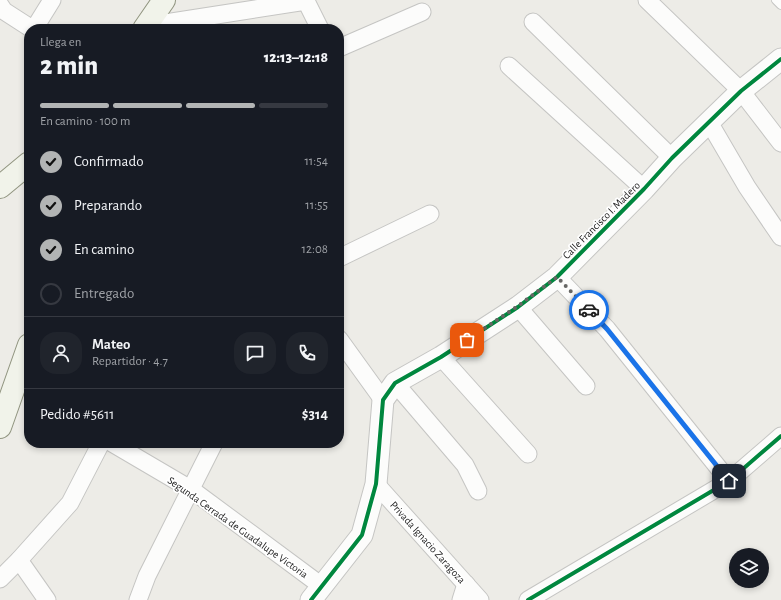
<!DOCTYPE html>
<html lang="es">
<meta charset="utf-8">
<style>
:root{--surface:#171b24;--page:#20242c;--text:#f1f3f6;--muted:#9ea1a6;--line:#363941;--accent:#b2b4b4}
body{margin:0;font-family:"Alegreya Sans",sans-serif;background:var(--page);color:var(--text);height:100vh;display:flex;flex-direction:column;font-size:15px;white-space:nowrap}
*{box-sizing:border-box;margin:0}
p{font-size:13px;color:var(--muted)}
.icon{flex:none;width:22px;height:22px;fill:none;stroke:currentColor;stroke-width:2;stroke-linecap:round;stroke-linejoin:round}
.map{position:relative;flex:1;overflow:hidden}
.side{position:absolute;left:24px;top:24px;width:320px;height:424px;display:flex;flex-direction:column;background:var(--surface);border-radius:16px;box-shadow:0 2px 6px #0003}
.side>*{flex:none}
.fabs{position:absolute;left:729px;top:548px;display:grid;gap:8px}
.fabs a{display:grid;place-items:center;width:40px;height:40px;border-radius:50%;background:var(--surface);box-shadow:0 2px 6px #0003;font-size:20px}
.pin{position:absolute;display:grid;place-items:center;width:34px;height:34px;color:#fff;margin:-17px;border-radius:8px;box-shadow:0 2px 6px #0006}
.courier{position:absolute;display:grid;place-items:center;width:40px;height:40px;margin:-20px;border:3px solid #1a73e8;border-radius:50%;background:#fff;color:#222;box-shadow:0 1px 5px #0007}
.summary em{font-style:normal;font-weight:800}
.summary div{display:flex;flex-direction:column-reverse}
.summary{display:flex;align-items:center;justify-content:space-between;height:68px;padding:0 16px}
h1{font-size:26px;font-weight:800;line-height:30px}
.bar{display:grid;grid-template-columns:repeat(4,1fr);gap:6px 4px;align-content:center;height:48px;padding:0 16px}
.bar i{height:5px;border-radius:3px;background:var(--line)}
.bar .current{background:var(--accent)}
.bar p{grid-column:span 4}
.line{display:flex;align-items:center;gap:10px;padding:0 16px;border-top:1px solid var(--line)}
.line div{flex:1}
.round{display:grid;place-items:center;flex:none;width:42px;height:42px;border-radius:16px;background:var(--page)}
ol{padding:0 16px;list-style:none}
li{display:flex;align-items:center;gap:12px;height:44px}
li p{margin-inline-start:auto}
li .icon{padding:4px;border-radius:50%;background:var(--accent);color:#111;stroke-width:4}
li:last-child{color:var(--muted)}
li i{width:22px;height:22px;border:2px solid var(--line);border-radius:50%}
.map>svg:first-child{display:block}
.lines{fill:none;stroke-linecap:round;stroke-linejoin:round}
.service-casing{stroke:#c5c5c3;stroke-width:10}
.minor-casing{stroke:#c5c5c3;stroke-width:19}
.tertiary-casing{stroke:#c5c5c3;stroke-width:23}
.secondary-casing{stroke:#919580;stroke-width:24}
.service{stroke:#fcfcfb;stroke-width:8}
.minor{stroke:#fcfcfb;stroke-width:17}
.tertiary{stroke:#fcfcfb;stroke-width:21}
.secondary{stroke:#f1f3ea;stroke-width:22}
.cycleway-casing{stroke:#fff;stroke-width:6}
.cycleway{stroke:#00873e;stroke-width:4}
.done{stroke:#666664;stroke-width:4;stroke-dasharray:0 7.2}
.route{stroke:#1a73e8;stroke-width:5}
.labels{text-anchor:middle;stroke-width:3.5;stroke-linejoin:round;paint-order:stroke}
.street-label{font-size:11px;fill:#1e1e1e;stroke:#fff}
</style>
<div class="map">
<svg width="781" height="600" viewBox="0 0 781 600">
<rect width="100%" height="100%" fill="#edece7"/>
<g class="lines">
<g class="service-casing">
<polyline id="service" points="776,0 781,5"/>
</g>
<g class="minor-casing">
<g id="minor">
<polyline points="647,0 741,91 781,143"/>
<polyline points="0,5 4,11 32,29"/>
<polyline points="533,22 672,158"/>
<polyline points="146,26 306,1 320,29"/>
<polyline points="34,29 52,0"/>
<polyline points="339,48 422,12"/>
<polyline points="509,66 644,189"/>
<polyline points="709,122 747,187 781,237"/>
<polyline points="339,258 430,214"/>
<polyline points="557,277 607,329 729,481"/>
<polyline points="518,307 586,386"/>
<polyline points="339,339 383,400"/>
<polyline points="441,357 528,454"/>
<polyline points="395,383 465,465 478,491"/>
<polyline points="112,443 192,490 323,587"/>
<polyline points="376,484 480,600"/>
<polyline points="19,560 47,600"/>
<polyline points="0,579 19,560 70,503 101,443"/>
<polyline points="138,600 147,576 214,443"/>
<polyline points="461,600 466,584"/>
<polyline points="528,600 729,481 781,436"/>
</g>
</g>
<g class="tertiary-casing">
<polyline id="tertiary" points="311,600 362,535 376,484 383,400 395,383 441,357 518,307 557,277 644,189 672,158 741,91 781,59"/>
</g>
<g class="secondary-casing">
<g id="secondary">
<polyline points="144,29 164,0"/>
<polyline points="0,187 29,163"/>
<polyline points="0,427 29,345"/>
</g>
</g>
<use href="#service" class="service"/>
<use href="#minor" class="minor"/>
<use href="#tertiary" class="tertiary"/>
<use href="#secondary" class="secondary"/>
<g class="cycleway-casing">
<g id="cycleway">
<polyline points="311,600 362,535 376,484 383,400 395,383 441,357 518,307 557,277 644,189 672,158 741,91 781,59"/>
<polyline points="528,600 729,481 781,436"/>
</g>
</g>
<use href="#cycleway" class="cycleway"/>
</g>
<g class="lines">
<polyline class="done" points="467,340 518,306 557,277 589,310"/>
<polyline class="route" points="589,310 607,329 729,481"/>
</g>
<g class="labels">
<g class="street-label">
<text transform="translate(601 220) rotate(-45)" y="4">Calle Francisco I. Madero</text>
<text transform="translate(238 527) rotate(35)" y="4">Segunda Cerrada de Guadalupe Victoria</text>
<text transform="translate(428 542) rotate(48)" y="4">Privada Ignacio Zaragoza</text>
</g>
</g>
</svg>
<div class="fabs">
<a><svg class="icon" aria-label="layers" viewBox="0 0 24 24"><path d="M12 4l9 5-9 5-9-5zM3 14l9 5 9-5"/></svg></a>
</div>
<div class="pin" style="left:467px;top:340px;background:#ea580c"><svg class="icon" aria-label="bag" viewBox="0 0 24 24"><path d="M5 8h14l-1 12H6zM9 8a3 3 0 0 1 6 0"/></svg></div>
<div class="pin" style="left:729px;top:481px;background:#1f2937"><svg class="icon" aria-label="home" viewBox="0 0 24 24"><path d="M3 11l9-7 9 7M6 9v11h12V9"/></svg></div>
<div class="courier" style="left:589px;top:310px"><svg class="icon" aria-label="car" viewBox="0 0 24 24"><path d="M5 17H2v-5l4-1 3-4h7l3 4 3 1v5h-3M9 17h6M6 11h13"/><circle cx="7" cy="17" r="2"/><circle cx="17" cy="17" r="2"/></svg></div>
<section class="side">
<div class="summary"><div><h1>2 min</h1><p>Llega en</p></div><em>12:13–12:18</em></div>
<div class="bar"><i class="current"></i><i class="current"></i><i class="current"></i><i></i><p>En camino · 100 m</p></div>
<ol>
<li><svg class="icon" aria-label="check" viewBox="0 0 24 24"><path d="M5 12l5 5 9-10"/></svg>Confirmado<p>11:54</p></li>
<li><svg class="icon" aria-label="check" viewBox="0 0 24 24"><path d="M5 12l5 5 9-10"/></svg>Preparando<p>11:55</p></li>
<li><svg class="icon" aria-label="check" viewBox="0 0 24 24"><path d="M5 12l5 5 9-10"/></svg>En camino<p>12:08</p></li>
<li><i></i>Entregado</li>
</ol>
<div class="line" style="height:72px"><a class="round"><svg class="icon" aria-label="person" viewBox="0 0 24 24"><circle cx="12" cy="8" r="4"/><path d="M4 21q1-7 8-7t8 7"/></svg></a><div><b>Mateo</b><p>Repartidor · 4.7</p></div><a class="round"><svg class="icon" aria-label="chat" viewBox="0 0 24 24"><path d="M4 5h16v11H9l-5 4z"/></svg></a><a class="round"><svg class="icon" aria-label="phone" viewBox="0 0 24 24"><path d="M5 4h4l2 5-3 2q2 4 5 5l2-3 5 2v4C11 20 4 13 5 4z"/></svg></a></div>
<div class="line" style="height:52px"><div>Pedido #5611</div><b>$314</b></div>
</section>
</div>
